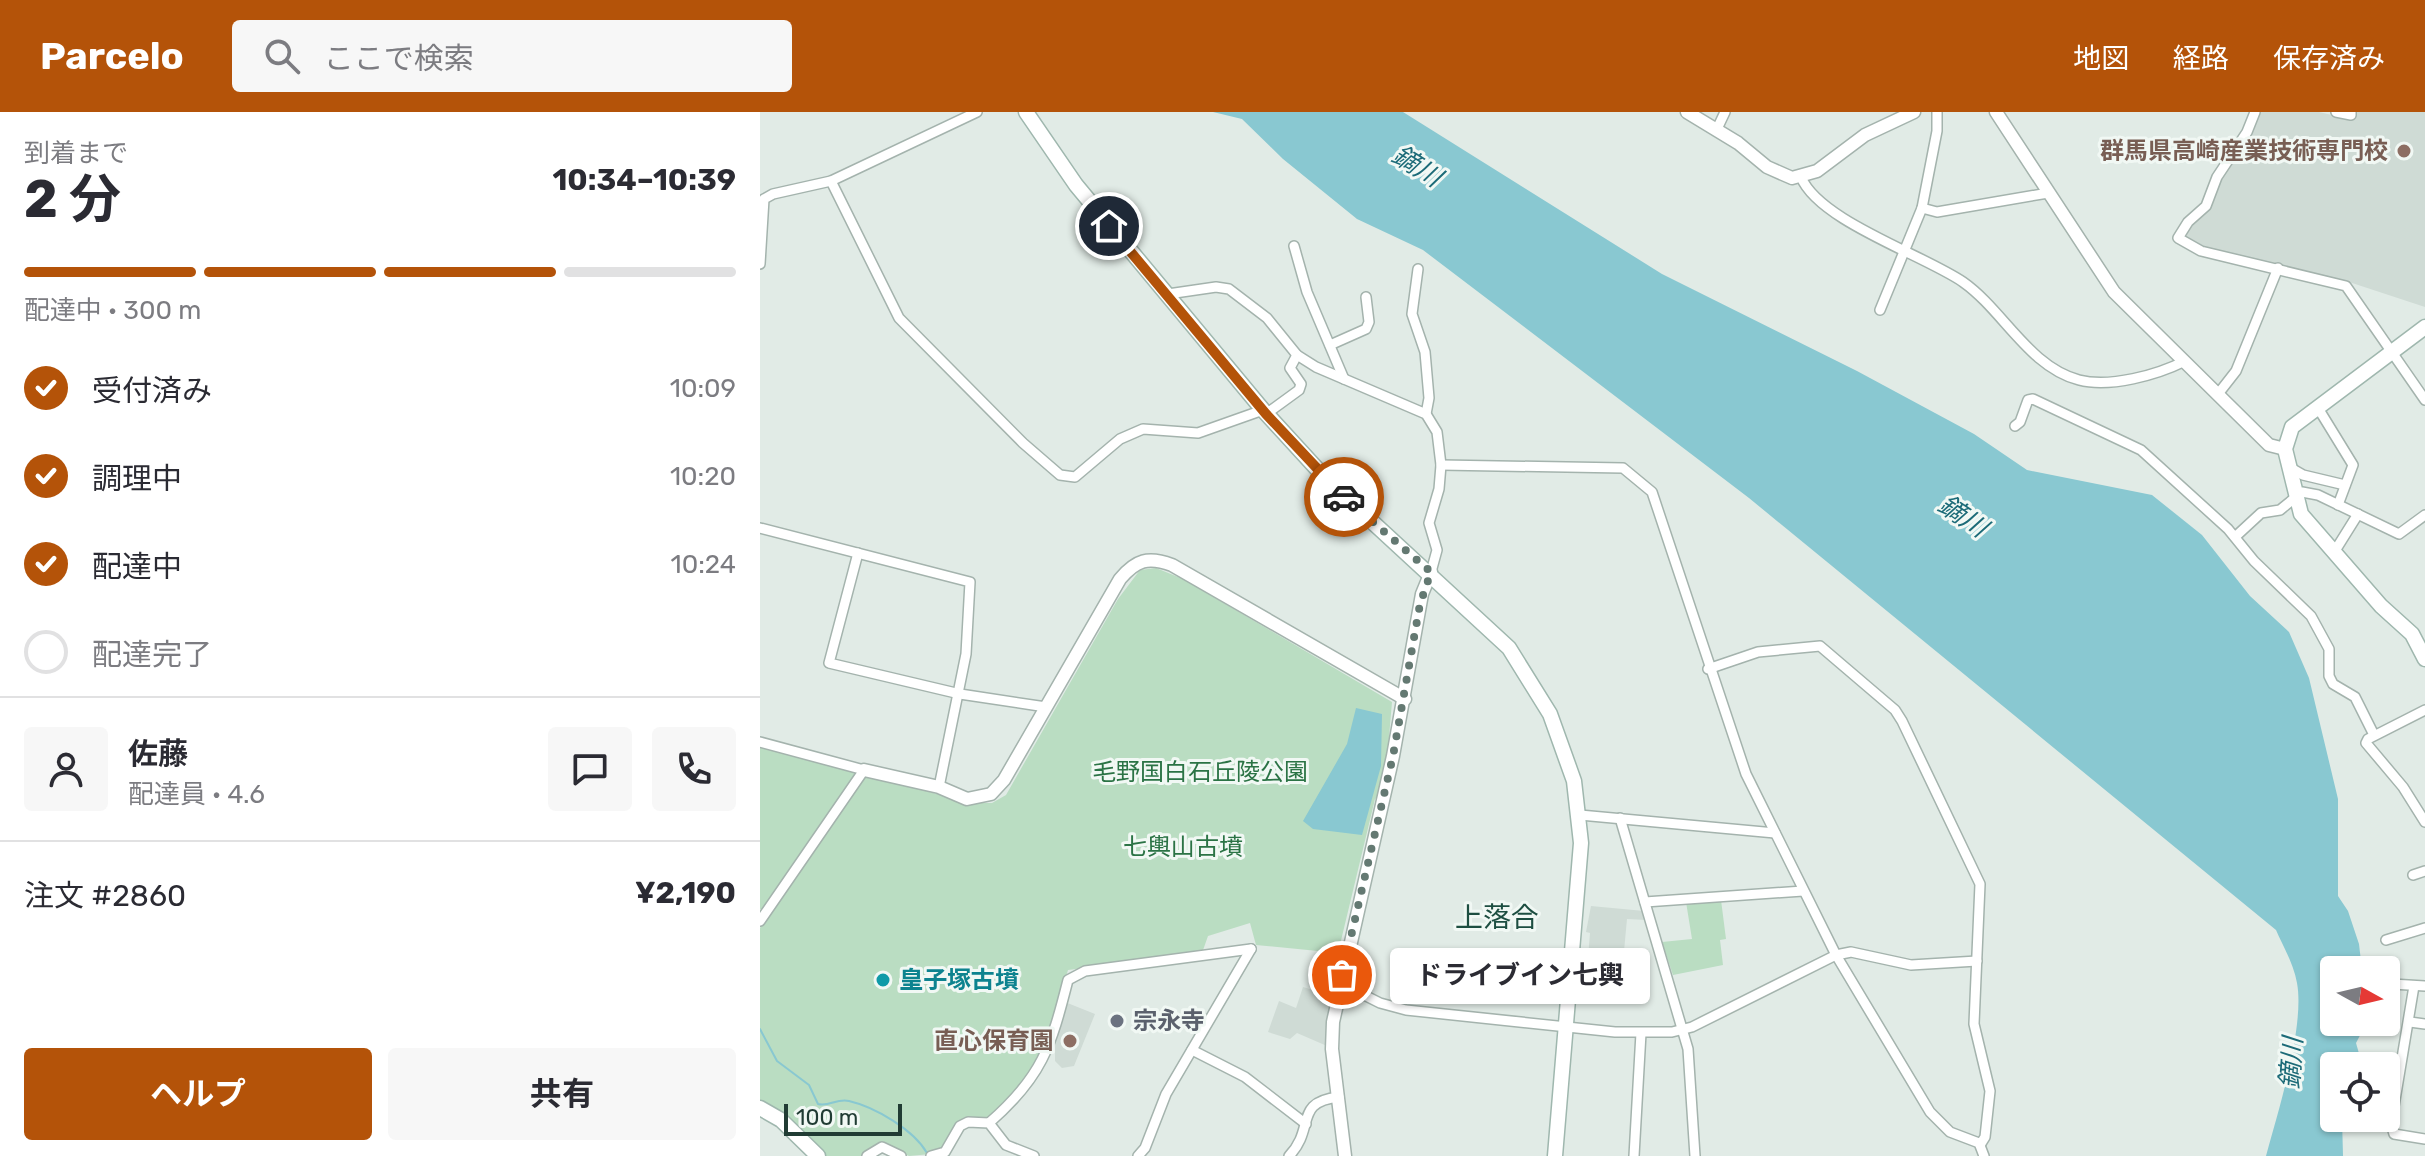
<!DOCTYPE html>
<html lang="ja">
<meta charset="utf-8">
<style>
:root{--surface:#fff;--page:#f7f7f7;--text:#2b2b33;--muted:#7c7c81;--line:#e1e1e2;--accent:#b45309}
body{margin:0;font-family:Rubik,"Noto Sans JP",sans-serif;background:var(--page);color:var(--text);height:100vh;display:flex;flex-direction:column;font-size:30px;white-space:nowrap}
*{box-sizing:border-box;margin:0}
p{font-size:26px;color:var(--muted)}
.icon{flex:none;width:44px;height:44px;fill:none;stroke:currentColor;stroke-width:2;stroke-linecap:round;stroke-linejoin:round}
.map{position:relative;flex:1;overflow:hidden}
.panel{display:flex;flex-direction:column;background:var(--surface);width:760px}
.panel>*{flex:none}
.needle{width:52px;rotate:98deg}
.tools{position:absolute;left:1560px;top:844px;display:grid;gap:16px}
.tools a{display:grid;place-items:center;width:80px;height:80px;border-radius:8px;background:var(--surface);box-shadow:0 2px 6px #0004;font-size:40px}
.scale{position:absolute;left:24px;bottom:20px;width:118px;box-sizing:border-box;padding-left:8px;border:4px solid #213c34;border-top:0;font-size:22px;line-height:28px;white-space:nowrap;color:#213c34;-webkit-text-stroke:6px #f1f8f4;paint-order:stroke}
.pin{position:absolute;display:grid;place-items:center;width:68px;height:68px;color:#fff;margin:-34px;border:4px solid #fff;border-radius:50%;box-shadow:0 2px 8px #0007}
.courier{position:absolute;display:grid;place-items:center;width:80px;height:80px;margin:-40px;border:6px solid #b45309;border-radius:50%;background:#fff;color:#222;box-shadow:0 2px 10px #0007}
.bubble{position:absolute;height:56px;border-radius:8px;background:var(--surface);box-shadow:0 2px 6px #0004;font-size:26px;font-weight:700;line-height:56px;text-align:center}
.summary em{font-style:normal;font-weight:700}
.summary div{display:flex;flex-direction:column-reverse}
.summary{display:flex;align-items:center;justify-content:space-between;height:136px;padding:0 24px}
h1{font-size:52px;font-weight:700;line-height:60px}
.bar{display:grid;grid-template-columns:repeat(4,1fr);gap:12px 8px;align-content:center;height:96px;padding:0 24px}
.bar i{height:10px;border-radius:6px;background:var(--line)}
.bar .active{background:var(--accent)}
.bar p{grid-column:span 4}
.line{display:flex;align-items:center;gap:20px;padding:0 24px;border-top:2px solid var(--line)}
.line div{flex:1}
.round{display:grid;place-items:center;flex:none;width:84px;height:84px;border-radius:8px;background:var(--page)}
ol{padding:0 24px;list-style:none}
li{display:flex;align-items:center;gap:24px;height:88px}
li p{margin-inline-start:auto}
li .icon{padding:8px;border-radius:50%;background:var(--accent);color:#fff;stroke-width:4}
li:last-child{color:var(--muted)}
li i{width:44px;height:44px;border:4px solid var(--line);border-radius:50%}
.cta{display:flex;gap:16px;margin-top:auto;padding:16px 24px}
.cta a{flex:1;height:92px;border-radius:8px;background:var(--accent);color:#fff;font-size:32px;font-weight:700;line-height:92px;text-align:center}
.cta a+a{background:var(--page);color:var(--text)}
header{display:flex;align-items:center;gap:48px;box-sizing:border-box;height:112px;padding:0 40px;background:var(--accent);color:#fff}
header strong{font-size:38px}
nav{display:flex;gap:44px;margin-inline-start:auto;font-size:28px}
.search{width:560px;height:72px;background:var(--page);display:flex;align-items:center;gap:20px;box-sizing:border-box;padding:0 28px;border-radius:8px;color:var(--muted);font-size:30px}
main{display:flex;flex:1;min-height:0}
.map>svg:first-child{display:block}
.built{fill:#cfdbd5}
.green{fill:#baddc2}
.water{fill:#89c8d1}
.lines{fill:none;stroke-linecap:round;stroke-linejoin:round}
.stream{stroke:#89c8d1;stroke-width:2}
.minor-casing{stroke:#a4b3ad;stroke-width:12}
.tertiary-casing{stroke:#a4b3ad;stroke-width:15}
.secondary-casing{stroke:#9fb7ae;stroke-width:17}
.minor{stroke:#fff;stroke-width:9}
.tertiary{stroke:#fff;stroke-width:12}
.secondary{stroke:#fff;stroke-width:14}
.done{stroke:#647972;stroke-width:8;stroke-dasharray:0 14.4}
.route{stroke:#b45309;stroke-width:10}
.education-dot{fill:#8d6e63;stroke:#f1f8f4;stroke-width:3}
.culture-dot{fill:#0f9aa8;stroke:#f1f8f4;stroke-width:3}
.worship-dot{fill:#6b7280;stroke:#f1f8f4;stroke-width:3}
.labels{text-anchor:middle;stroke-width:6;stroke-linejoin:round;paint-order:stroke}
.education-label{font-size:24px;font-weight:bold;fill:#785e54;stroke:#f1f8f4;text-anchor:end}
.park-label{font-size:24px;fill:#2b7345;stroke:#f1f8f4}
.culture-label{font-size:24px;font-weight:bold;fill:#0d838f;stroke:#f1f8f4;text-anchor:start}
.worship-label{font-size:24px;font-weight:bold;fill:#5b616d;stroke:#f1f8f4;text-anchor:start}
.water-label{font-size:26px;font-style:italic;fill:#1c6b78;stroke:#f1f8f4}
.quarter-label{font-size:28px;fill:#1d4e41;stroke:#f1f8f4}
</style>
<header>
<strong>Parcelo</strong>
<div class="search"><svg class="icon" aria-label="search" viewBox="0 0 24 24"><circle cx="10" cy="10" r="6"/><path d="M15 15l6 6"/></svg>ここで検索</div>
<nav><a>地図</a><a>経路</a><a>保存済み</a></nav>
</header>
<main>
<section class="panel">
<div class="summary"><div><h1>2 分</h1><p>到着まで</p></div><em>10:34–10:39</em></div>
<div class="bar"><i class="active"></i><i class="active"></i><i class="active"></i><i></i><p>配達中 · 300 m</p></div>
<ol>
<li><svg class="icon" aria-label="check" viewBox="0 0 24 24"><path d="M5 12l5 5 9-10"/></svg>受付済み<p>10:09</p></li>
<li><svg class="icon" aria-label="check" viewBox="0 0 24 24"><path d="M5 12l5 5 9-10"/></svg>調理中<p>10:20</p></li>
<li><svg class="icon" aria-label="check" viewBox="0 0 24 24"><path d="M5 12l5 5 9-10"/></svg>配達中<p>10:24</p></li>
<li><i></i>配達完了</li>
</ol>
<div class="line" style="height:144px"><a class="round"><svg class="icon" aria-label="person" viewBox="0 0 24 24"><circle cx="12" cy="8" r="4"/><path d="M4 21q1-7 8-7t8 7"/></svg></a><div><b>佐藤</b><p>配達員 · 4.6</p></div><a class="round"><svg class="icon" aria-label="chat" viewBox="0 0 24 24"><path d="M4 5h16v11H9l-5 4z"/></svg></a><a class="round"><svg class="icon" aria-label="phone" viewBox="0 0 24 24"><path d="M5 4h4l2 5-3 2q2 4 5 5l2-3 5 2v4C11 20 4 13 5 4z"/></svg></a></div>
<div class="line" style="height:104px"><div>注文 #2860</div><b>¥2,190</b></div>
<div class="cta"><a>ヘルプ</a><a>共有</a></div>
</section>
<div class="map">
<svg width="1665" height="1044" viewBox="0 0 1665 1044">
<rect width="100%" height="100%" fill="#e1ebe6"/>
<g class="built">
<polygon points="1499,0 1559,0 1593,8 1595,0 1665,0 1665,195 1583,168 1443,136 1425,126"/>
<polygon points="831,794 884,799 887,808 867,807 861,871 825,867 826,859 822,858 823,847 828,846 830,821 826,820"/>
<polygon points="543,875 572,884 567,934 537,921 530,927 508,920 519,889 536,896"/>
<polygon points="305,890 335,902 314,954 302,956 295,949 295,939 291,936"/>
</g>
<g class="green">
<polygon points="396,456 423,467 632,590 628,637 619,684 615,687 578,841 496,833 490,811 448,824 442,841 308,858 277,959 229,1008 206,1008 182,1041 149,1044 121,1031 101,1044 63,1044 0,990 0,816 11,801 0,797 0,634 210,691 232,691 246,683 358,487 380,458"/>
<polygon points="961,788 966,827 960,828 963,853 913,863 902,830 932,827 926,790"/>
</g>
<g class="water">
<path d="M 453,0 L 643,0 L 902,162 L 1097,259 L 1214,322 L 1267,358 L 1392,383 L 1442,423 L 1490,484 L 1529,520 L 1549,566 L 1578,687 L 1578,784 L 1588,799 L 1599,832 L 1602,858 L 1574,858 L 1574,910 L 1607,910 L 1596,931 L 1600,945 L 1598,954 L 1574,954 L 1574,1006 L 1582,1006 L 1583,1044 L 1506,1044 C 1518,1000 1545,914 1537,871 C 1534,853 1523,834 1516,818 L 989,386 L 663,138 L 597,107 L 523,47 L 482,7 Z"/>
<polygon points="596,596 622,602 621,654 602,723 553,717 543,709 587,632"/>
</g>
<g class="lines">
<path class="stream" d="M 0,917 L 17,949 L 49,973 L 58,992 C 69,995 77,986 89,989 C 115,995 154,1018 167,1041"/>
<g class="minor-casing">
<g id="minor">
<polyline points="1495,0 1487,20 1457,65 1446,94 1428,110 1418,126 1441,139 1586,174 1665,288"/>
<polyline points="1576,0 1591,3 1591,0"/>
<polyline points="957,17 965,0"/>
<path d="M 1041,65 C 1059,109 1164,143 1203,170 C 1243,198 1269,255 1319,268 C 1350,276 1397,263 1425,249"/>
<polyline points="71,69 139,206 263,331 300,363 315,365 360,327 383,317 438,321 503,298"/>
<polyline points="1162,96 1177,100 1288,81"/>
<polyline points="534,134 547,180 584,267"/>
<polyline points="0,152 4,87 13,82 71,69 217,0"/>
<polyline points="658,157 652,202 665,240 669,286 666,302"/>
<polyline points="408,182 456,175 469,177 507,206 537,243 556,255 666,302 677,320 681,353 679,377 669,411 677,438 671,460"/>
<polyline points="1120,198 1162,96 1177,19 1177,0"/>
<polyline points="570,233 606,217 609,210 606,185"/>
<polyline points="1458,282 1476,259 1518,156"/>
<polyline points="1558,296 1593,353 1578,393"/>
<polyline points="506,302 539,278 541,272 530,256 537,243"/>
<polyline points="1255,314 1260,310 1268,288 1273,287 1381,338 1468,417 1494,449 1551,504 1569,537 1569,564 1573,572 1595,585 1614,623"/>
<polyline points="681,353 863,356 892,380 986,662 1076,843 1170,1000 1190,1020 1219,1031 1224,1044"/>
<polyline points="1529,355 1543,363 1585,373"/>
<polyline points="0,416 210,470 206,542 179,675"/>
<polyline points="1475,425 1501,401 1520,398 1542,380 1558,383 1639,422 1665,403"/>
<polyline points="98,441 69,551 200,582 286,595"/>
<polyline points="1573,442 1598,402"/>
<polyline points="948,557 998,540 1060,534 1135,598 1142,609 1220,772 1214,912 1230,979 1225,1025 1220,1033"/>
<polyline points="1665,598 1608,627 1606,631 1643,675 1665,710"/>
<polyline points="0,630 104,658 0,809"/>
<polyline points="820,703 1015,721"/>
<polyline points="860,706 928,937 935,1044"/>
<polyline points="1653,763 1665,759"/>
<polyline points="885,790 1043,779"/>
<polyline points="1626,828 1665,816"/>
<polyline points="580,871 620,891 646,898 855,920 912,920 932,915 1076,843 1091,840 1151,853 1217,849"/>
<polyline points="1632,872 1665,874"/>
<polyline points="1654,874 1631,1012 1634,1022 1665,1027"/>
<polyline points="1650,910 1665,912"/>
<polyline points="432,938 485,965 546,1012"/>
<path d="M 229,1011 C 282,965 291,935 308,868 L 325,859 L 491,837"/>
<polyline points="107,1044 122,1035 141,1044"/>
<polyline points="171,1044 185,1040 200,1014 208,1010 229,1011 246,1033 274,1044"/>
<polyline points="378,1044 385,1036 406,982 491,837"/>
<path d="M 529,1044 C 556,1016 533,990 579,985"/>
<polyline points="874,1044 881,921"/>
</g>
</g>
<g class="tertiary-casing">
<g id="tertiary">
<polyline points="927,0 978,31 1007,55 1032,66 1057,59 1105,23 1154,0"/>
<polyline points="1236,0 1354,180 1509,333 1525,337"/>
<path d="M 104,658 L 179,675 L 207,687 L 231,682 L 244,668 L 360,467 C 376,448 388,444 412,453 L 645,587"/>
<polyline points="585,1044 572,937 573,910 633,644 662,482 671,460"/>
</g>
</g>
<g class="secondary-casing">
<g id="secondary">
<polyline points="266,0 316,73 503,298 569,370 749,536 790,602 814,669 821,731 795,1044"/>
<polyline points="1665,215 1532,315 1525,337 1541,402 1621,494 1652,522 1665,547"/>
<polyline points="0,996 21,1008 58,1044"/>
</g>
</g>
<use href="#minor" class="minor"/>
<use href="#tertiary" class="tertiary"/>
<use href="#secondary" class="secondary"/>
</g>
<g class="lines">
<polyline class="done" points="582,863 633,644 660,492 671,460 584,385"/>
<polyline class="route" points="349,114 506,302 584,385"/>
</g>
<g class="education-dot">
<circle cx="1644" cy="39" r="8"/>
<circle cx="310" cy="929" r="8"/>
</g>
<circle class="culture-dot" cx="123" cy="868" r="8"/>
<circle class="worship-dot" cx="357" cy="909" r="8"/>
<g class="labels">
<g class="education-label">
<text x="1628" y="47">群馬県高崎産業技術専門校</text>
<text x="294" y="937">直心保育園</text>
</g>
<g class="park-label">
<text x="440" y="668">毛野国白石丘陵公園</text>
<text x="423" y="743">七輿山古墳</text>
</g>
<g class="culture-label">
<text x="139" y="876">皇子塚古墳</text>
</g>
<g class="worship-label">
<text x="373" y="917">宗永寺</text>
</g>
<g class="water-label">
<text transform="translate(657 54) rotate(32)" y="9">鏑川</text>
<text transform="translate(1203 404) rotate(34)" y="9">鏑川</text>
<text transform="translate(1531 951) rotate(-86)" y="9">鏑川</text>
</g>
<g class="quarter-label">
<text x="737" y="815">上落合</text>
</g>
</g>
</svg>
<div class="tools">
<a><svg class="needle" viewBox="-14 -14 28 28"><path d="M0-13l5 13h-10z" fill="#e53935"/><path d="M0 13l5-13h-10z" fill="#7c7c81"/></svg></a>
<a><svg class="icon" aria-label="locate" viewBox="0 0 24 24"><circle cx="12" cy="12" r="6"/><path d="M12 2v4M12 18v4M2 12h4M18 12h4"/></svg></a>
</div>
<div class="scale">100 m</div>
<div class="pin" style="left:582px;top:863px;background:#ea580c"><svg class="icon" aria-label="bag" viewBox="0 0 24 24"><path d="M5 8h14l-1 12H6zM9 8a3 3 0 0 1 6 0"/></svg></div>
<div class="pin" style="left:349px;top:114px;background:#1f2937"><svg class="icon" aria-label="home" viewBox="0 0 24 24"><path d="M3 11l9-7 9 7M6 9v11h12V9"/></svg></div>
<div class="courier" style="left:584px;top:385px"><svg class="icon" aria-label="car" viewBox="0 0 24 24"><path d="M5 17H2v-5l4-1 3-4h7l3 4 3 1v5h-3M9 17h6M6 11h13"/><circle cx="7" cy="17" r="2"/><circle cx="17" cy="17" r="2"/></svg></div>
<div class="bubble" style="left:630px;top:836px;width:260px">ドライブイン七輿</div>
</div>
</main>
